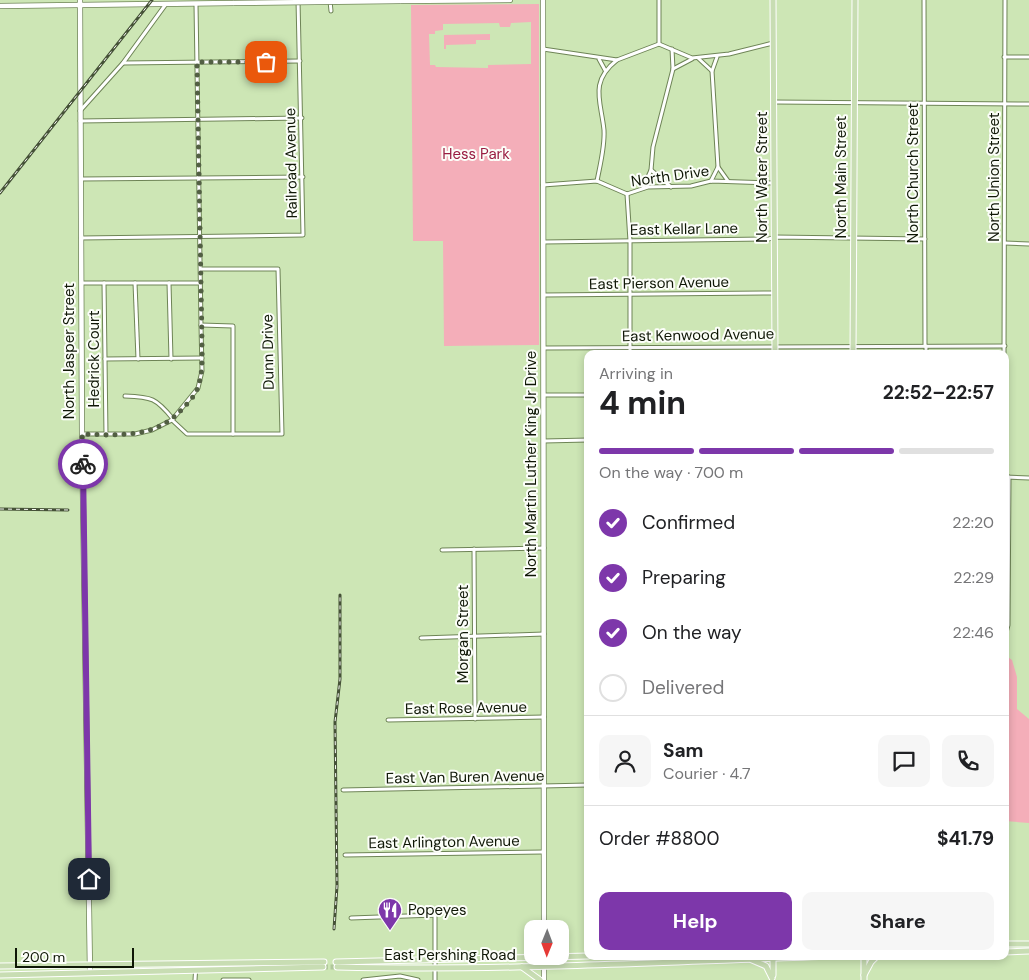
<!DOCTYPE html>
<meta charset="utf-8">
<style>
:root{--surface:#fff;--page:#f6f6f6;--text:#202124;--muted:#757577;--line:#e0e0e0;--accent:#7d37aa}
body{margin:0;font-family:"DM Sans",sans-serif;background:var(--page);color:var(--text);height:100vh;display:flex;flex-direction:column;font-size:19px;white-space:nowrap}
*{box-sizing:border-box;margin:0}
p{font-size:16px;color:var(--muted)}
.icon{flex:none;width:28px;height:28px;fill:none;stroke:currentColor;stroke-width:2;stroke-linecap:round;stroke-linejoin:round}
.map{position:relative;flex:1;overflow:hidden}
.side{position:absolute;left:584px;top:350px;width:425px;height:610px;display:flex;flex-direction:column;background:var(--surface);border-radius:10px;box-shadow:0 2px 8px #0003}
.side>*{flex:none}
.needle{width:32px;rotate:181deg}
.tools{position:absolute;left:524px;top:920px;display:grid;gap:10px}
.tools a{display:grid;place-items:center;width:45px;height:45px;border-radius:10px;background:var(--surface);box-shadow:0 2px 8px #0003;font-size:25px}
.scale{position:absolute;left:15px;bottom:12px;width:119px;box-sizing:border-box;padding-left:5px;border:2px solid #0f1706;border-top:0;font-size:14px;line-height:18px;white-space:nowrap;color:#0f1706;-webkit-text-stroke:4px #fcfef9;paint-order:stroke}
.pin{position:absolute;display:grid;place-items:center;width:42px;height:42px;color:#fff;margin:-21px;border-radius:10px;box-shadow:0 2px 8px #0006}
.courier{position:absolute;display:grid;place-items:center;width:50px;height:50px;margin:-25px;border:4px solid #7d37aa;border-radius:50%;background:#fff;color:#222;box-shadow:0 1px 6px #0007}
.head em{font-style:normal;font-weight:700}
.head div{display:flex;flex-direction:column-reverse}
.head{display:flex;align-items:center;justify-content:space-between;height:85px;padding:0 15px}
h1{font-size:32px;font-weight:700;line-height:38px}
.bar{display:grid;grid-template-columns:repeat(4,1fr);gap:8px 5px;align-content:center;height:60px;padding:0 15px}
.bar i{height:6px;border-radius:4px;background:var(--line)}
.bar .selected{background:var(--accent)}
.bar p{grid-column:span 4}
.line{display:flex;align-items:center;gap:12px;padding:0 15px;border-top:1px solid var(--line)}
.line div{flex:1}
.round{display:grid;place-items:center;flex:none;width:52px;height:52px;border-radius:10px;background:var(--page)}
ol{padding:0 15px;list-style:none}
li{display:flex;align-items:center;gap:15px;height:55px}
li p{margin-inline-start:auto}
li .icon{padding:5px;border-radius:50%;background:var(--accent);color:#fff;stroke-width:4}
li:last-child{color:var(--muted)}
li i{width:28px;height:28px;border:2px solid var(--line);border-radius:50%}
.action{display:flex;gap:10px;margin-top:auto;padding:10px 15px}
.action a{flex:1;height:58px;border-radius:10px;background:var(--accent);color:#fff;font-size:20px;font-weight:700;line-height:58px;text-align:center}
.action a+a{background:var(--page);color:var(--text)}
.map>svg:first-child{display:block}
.green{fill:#f4aeb9;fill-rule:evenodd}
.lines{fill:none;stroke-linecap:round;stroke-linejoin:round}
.primary-tunnel{stroke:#b0c79b;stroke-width:5;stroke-dasharray:5 2.5;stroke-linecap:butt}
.street-casing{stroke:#6e8456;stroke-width:5}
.secondary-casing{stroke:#6e8456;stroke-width:6}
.primary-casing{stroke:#fff;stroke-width:7}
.street{stroke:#fff;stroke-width:3}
.secondary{stroke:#fff;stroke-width:4.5}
.primary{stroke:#c8ddb3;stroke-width:5}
.rail-casing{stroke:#455137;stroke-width:3}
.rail{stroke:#fcfef9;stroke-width:1;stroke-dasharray:4;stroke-linecap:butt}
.secondary-bridge-casing{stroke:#6e8456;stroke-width:6;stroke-linecap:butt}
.secondary-bridge{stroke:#fff;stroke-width:4.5}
.done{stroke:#525f43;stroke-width:5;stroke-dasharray:0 9}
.route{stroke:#7d37aa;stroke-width:6}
.labels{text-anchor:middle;stroke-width:4;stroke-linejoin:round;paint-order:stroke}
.park-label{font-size:15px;fill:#991d42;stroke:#fcfef9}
.street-label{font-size:15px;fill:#0f1706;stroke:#fcfef9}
.poi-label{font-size:15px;fill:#0f1706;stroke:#fcfef9;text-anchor:start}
</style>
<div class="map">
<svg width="1029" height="980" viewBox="0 0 1029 980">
<rect width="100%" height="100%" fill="#cde6b5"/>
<g class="green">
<path d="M 539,4 L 539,345 L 444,346 L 443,241 L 413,241 L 411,5 ZM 531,22 L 531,64 L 488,65 L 488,68 L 436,67 L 435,65 L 430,65 L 429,34 L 435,34 L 435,31 L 443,30 L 443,24 L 499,23 L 500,27 L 510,27 L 511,23 Z"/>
<polygon points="490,34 490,40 476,40 476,44 446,45 446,49 444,49 444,35"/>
<polygon points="1005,655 1012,660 1017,677 1017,709 1029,719 1029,823 1005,821"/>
</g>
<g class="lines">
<polyline class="primary-tunnel" points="323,967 337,967"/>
<g class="street-casing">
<g id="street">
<polyline points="659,0 659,44"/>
<polyline points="924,0 925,346"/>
<polyline points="330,1 331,11"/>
<polyline points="543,49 617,60 659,44 692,58 729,54 773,43"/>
<polyline points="1004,57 1029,57"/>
<polyline points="698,58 712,71"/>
<polyline points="599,59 605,70"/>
<polyline points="123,63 300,61"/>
<polyline points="673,69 692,59"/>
<polyline points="774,102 1029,104"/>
<polyline points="80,111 123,63 166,4"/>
<polyline points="80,121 302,118"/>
<polyline points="718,167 728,181"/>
<polyline points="651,170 671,187"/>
<polyline points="81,179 303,177"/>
<path d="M 597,181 C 600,165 605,147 604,130 C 601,101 589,82 617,60"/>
<polyline points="711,181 718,167 712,71 717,57"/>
<polyline points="543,185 597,181 627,194 648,187 691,186 711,181 773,183"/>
<polyline points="643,188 651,170 653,147 673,69 672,49"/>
<polyline points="627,194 630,241 630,354"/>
<polyline points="81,238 303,235 298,0"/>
<polyline points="544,242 769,239 775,237 925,239"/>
<polyline points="1005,243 1029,244"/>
<polyline points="82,283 200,283"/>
<polyline points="104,283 106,435"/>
<polyline points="135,283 138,359"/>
<polyline points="169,283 171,359"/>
<polyline points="544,295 774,293"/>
<polyline points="201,325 233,326 233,434"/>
<polyline points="544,348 1005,346"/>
<polyline points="926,354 926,346"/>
<polyline points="1004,354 1005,0"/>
<polyline points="105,359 202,358"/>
<polyline points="544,395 588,395"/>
<path d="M 125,396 C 152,397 156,398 173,419"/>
<polyline points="172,420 187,434 282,434 278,269 201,269"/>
<polyline points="82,434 135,434 152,430 172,420 198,388 202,371 201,325 196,4"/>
<polyline points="544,441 588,440"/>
<polyline points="1005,477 1029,478"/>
<polyline points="474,549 475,719"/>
<polyline points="442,550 544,548"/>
<polyline points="1005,636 1008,625 1009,477"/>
<polyline points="421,638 544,634"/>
<polyline points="388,720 544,717"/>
<polyline points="343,790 588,785"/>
<polyline points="345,855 543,852"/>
<polyline points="351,918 435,915 435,980"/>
<polyline points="195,980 196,964"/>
<polyline points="223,980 249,980"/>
<polyline points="363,980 400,976 418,980"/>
</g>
</g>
<g class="secondary-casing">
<g id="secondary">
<polyline points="80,0 82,434 90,973"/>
<polyline points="543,0 544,929"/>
<polyline points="400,1 510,0"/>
<polyline points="0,6 234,3"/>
<polyline points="544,956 544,980"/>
</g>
</g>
<g class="primary-casing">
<g id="primary">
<polyline points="773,0 775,354"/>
<polyline points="853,354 855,0"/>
<polyline points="1005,944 1029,944"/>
<polyline points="1005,952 1029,951"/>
<polyline points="752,960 766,966 772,978"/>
<polyline points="336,962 588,956"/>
<polyline points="0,966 324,962"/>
<path d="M 337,967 C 502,971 668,962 833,956"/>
<polyline points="522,967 540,980"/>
<polyline points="0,975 323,967"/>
<polyline points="773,975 773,956"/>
<polyline points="864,975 871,962 877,956"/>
<polyline points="864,980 864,956"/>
</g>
</g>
<use href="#street" class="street"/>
<use href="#secondary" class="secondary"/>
<use href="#primary" class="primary"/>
<g class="rail-casing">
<g id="rail">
<polyline points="0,193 152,0"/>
<polyline points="0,509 68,510"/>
<polyline points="334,929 337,886 335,722 340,679 340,595"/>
</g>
</g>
<use href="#rail" class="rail"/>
<g class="secondary-bridge-casing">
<polyline id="secondary-bridge" points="234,3 400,1"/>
</g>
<use href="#secondary-bridge" class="secondary-bridge"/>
</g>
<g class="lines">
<path class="done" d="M 83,464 L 82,434 C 118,435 156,439 182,409 C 188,403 195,396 198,387 C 203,373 202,357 202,342 L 197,62 L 266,62"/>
<polyline class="route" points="83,464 89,879"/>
</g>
<defs>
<g id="restaurant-pin" transform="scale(1.25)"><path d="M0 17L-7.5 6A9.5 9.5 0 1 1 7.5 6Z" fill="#7d37aa" stroke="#fcfef9"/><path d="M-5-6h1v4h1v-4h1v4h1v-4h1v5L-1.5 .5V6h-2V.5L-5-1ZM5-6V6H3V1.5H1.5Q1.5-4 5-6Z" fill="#fff"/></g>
</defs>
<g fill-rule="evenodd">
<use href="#restaurant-pin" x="390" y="910"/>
</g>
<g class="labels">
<g class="park-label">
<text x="476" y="159">Hess Park</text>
</g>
<g class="street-label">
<text transform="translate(291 163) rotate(-91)" y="5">Railroad Avenue</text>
<text transform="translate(913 173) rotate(-90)" y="5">North Church Street</text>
<text transform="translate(670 176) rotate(-8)" y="5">North Drive</text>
<text transform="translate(762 177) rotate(-90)" y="5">North Water Street</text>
<text transform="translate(841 177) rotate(-90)" y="5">North Main Street</text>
<text transform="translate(994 177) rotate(-90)" y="5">North Union Street</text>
<text transform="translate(684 229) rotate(-1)" y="5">East Kellar Lane</text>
<text transform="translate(659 283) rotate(-1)" y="5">East Pierson Avenue</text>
<text transform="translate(698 335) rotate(-1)" y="5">East Kenwood Avenue</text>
<text transform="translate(69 351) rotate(-90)" y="5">North Jasper Street</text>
<text transform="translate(268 352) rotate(-91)" y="5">Dunn Drive</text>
<text transform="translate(94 359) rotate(-90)" y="5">Hedrick Court</text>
<text transform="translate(531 464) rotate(-90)" y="5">North Martin Luther King Jr Drive</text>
<text transform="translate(463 634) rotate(-90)" y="5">Morgan Street</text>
<text transform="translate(466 708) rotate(-1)" y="5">East Rose Avenue</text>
<text transform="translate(465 777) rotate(-1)" y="5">East Van Buren Avenue</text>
<text transform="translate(444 842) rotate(-1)" y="5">East Arlington Avenue</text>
<text x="450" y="960">East Pershing Road</text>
</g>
<g class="poi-label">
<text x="408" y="915">Popeyes</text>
</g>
</g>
</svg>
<div class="tools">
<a><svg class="needle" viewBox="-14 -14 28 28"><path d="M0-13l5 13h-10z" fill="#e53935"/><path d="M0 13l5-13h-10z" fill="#757577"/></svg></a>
</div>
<div class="scale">200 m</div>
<div class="pin" style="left:266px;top:62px;background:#ea580c"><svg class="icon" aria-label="bag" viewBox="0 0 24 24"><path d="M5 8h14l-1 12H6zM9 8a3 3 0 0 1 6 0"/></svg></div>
<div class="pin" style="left:89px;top:879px;background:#1f2937"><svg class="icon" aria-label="home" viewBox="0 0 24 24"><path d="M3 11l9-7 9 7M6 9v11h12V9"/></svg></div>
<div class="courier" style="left:83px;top:464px"><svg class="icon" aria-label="bike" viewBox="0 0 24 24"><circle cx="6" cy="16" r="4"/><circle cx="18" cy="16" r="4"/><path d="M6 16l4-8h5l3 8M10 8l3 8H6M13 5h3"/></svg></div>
<section class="side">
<div class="head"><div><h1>4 min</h1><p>Arriving in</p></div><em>22:52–22:57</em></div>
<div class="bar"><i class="selected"></i><i class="selected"></i><i class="selected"></i><i></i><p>On the way · 700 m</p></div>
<ol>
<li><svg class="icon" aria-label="check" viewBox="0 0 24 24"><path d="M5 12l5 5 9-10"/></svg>Confirmed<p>22:20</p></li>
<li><svg class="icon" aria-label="check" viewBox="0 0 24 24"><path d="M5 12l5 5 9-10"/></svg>Preparing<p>22:29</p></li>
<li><svg class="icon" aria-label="check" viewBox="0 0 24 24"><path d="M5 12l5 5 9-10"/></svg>On the way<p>22:46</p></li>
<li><i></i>Delivered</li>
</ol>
<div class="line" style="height:90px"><a class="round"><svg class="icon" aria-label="person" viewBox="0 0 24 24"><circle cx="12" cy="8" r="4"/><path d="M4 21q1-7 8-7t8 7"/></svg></a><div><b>Sam</b><p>Courier · 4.7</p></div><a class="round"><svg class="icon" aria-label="chat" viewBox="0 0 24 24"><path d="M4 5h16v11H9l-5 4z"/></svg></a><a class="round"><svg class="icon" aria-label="phone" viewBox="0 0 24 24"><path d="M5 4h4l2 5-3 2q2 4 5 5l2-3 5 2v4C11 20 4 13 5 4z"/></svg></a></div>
<div class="line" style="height:65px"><div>Order #8800</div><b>$41.79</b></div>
<div class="action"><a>Help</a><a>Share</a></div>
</section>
</div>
